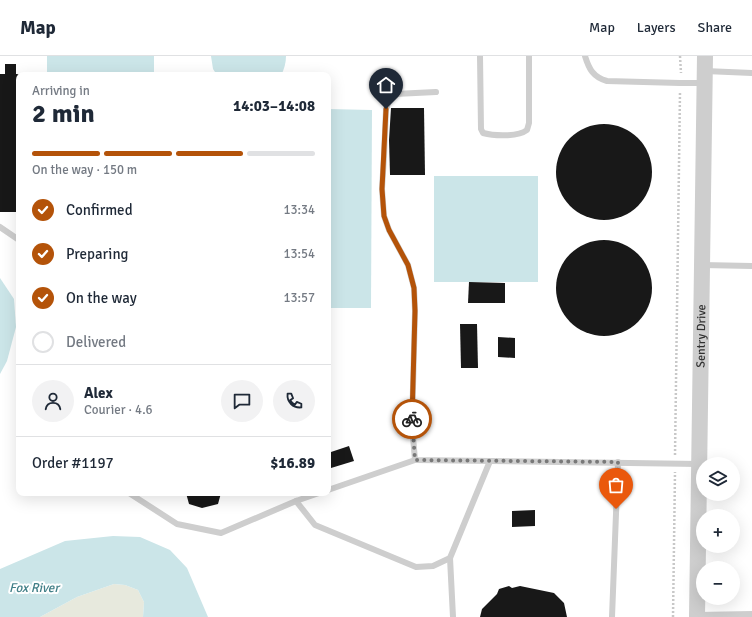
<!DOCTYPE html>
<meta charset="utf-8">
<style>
:root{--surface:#fff;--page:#f2f2f3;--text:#1f2937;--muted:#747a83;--line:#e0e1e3;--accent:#b45309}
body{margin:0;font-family:Signika,sans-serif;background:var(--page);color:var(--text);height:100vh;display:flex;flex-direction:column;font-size:15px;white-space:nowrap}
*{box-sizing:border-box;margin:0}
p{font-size:13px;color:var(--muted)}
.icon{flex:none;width:22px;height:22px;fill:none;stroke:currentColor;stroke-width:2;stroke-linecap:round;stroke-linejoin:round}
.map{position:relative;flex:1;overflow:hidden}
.panel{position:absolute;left:16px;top:16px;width:315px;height:424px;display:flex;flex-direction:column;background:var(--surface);border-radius:8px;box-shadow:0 4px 16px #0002}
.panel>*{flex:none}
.controls{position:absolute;left:696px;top:401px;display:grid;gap:8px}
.controls a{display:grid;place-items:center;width:44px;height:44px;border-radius:50%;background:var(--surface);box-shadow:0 4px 16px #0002;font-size:20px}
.pin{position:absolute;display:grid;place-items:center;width:34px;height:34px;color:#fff;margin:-41px -17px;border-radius:50% 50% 50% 0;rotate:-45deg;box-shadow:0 0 4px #0007}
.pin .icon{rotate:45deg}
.courier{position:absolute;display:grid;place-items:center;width:40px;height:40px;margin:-20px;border:3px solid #b45309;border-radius:50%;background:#fff;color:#222;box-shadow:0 1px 5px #0007}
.head em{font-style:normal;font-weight:700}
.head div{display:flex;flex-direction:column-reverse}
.head{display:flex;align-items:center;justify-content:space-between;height:68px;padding:0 16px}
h1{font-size:26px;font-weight:700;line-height:30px}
.bar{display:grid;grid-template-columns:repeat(4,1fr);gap:6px 4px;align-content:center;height:48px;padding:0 16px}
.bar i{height:5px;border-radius:3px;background:var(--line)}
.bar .selected{background:var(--accent)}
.bar p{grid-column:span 4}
.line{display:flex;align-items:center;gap:10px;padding:0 16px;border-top:1px solid var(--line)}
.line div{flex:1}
.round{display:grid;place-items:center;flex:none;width:42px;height:42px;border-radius:21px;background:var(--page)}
ol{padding:0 16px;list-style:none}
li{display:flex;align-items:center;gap:12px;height:44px}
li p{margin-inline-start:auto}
li .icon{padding:4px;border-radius:50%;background:var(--accent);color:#fff;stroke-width:4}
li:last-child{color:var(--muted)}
li i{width:22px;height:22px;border:2px solid var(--line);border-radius:50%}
header{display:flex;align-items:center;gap:24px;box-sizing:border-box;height:56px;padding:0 20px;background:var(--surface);border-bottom:1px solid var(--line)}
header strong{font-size:19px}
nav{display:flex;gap:22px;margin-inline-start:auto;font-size:14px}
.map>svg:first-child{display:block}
.green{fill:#e7e9dd}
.water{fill:#cbe5e8}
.building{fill:#181818}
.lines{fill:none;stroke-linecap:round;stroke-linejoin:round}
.path{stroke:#c8c8c8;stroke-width:2.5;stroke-dasharray:2 2;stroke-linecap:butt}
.service{stroke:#cecece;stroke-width:6}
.tertiary{stroke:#cecece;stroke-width:16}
.done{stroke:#797979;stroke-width:4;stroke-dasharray:0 7.2}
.route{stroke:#b45309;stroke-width:5}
.labels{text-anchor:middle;stroke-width:4;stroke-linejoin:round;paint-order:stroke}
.street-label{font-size:12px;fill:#313131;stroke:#fff}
.water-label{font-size:13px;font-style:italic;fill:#417f87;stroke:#fff}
</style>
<header>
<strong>Map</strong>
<nav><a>Map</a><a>Layers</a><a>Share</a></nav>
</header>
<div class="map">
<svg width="752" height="561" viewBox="0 0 752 561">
<rect width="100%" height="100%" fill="#fff"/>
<polygon class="green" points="114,528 125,529 138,534 144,546 143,561 40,561 77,541"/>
<g class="water">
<rect x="47" y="0" width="107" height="19"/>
<path d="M 211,0 L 286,0 C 286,7 284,14 281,19 L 217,19 L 213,13 Z"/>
<polygon points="328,53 372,54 371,252 328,252"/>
<rect x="434" y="120" width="104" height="106"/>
<polygon points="0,222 14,243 16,271 7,305 0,318"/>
<polygon points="113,480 140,481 170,494 187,512 208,561 143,561 144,546 138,534 125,529 114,528 77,541 40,561 0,561 0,513 65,485"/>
</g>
<g class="building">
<polygon points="5,8 16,8 16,18 19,18 19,156 0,156 0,18 5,18"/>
<polygon points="391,52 424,52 425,119 390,119 389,84"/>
<circle cx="604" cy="116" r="48"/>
<circle cx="604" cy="232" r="48"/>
<polygon points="469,226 505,227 505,247 468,247"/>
<polygon points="460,268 477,268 478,312 461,312"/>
<polygon points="498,281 515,282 515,302 498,301"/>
<polygon points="349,390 354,405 331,412 328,397"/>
<polygon points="186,437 221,437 218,448 202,452 189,448"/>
<polygon points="535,454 535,470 512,471 512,455"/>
<polygon points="509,530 512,532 520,530 554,537 564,547 567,561 480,561 482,553 497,538 499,533"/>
</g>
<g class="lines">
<g class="path">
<polyline points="680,0 681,17"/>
<polyline points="675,399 680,36"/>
<polyline points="673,561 675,416"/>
</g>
<g class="service">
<path d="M 480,0 L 481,73 L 483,77 C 494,80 518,81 527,74 L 529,67 L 529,0"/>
<path d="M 585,0 C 589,13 593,21 607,25 L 680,27 L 703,27"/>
<polyline points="705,15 752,17"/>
<polyline points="436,36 395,38 390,42 386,53 384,100 382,133 384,160 389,174 408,209 414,232 415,255 412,369 415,404 699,408"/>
<polyline points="0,171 19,184"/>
<polyline points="702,209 752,210"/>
<polyline points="328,434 415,404"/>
<polyline points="129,437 177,468 221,477 296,445 319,437"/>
<polyline points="296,445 315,469 416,511 433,510 450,502 490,405"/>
<polyline points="450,502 453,561"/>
<polyline points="697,559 752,558"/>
<polyline points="612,561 618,406"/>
</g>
<path class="tertiary" id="s1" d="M 697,561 L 705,0"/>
</g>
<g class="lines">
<polyline class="done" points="412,363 415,404 618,406 616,453"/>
<polyline class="route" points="386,53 382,133 384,160 389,174 408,209 414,232 415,255 412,363"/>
</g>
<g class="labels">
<g class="street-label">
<text dy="4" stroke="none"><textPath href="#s1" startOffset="281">Sentry Drive</textPath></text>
</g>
<g class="water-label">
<text x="34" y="536">Fox River</text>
</g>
</g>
</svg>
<div class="controls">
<a><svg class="icon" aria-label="layers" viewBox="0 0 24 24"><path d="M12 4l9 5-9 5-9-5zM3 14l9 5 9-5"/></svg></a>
<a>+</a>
<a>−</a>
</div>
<div class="pin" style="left:616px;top:453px;background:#ea580c"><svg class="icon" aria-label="bag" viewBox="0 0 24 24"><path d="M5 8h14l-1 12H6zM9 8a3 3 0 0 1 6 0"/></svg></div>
<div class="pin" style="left:386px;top:53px;background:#1f2937"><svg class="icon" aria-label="home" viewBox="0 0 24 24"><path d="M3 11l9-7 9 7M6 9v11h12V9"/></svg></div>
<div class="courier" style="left:412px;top:363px"><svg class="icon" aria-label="bike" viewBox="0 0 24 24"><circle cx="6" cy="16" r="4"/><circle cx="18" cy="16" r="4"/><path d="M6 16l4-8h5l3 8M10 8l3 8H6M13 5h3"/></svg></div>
<section class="panel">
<div class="head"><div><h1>2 min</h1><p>Arriving in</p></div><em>14:03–14:08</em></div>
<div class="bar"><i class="selected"></i><i class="selected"></i><i class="selected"></i><i></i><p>On the way · 150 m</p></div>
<ol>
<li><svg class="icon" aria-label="check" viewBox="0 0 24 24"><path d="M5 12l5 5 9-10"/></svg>Confirmed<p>13:34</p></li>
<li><svg class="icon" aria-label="check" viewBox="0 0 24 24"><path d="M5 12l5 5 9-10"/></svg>Preparing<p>13:54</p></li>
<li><svg class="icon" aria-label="check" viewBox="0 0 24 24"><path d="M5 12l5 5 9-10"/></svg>On the way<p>13:57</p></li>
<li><i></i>Delivered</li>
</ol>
<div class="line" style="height:72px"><a class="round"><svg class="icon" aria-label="person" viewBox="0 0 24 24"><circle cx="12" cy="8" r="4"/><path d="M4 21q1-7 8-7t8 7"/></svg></a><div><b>Alex</b><p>Courier · 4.6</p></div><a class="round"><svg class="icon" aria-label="chat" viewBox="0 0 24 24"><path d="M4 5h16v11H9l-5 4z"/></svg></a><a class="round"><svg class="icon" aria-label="phone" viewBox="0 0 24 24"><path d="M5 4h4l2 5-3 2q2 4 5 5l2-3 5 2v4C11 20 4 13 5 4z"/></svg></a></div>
<div class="line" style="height:52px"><div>Order #1197</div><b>$16.89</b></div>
</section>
</div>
